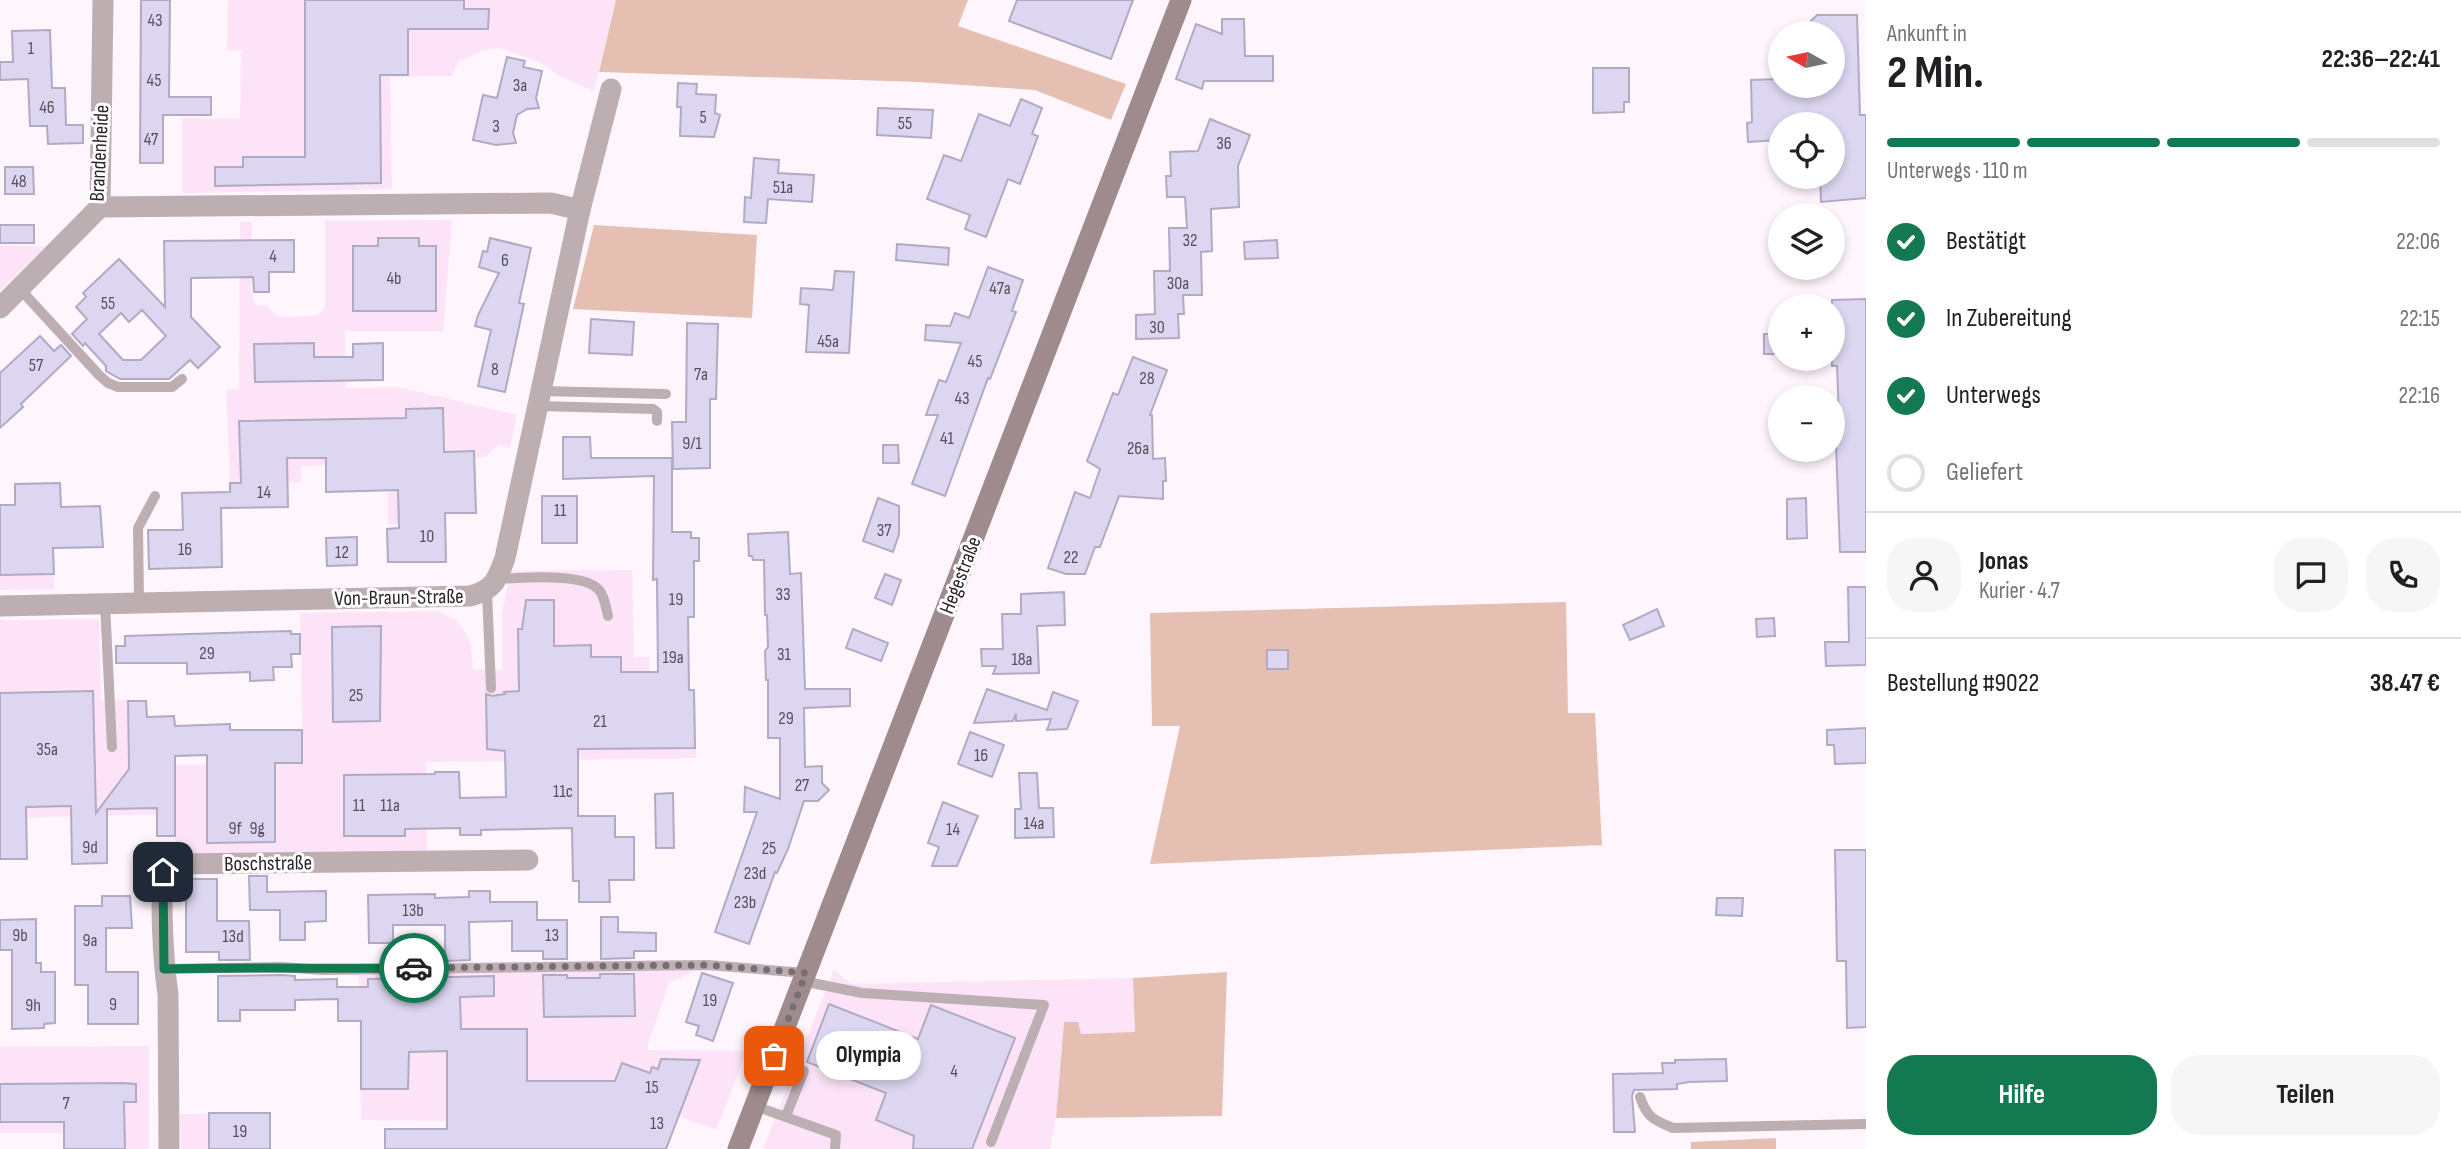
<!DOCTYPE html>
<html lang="de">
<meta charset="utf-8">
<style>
:root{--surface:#fff;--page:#f6f6f6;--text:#202124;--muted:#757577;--line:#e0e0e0;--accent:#137951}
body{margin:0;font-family:"Sofia Sans Condensed",sans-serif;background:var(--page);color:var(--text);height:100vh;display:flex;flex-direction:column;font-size:26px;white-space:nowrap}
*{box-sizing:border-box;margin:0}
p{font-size:23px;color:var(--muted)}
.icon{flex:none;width:38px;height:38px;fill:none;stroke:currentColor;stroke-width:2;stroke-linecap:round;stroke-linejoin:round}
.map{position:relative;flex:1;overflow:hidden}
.sheet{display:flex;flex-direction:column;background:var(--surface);width:595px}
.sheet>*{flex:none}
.needle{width:46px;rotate:279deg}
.buttons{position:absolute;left:1768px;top:21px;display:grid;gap:14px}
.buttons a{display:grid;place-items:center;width:77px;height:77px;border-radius:50%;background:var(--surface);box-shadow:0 4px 10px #0003;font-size:35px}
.pin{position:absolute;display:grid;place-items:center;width:60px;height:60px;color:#fff;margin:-30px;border-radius:14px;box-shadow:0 4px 10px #0006}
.courier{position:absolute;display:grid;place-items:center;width:70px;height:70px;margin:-35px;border:5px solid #137951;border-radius:50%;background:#fff;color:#222;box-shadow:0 2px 9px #0007}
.bubble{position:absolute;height:49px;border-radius:24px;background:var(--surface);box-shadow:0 4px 10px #0003;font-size:23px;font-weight:700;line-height:49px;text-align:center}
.overview em{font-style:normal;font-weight:700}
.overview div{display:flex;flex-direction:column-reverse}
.overview{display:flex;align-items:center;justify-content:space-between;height:119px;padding:0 21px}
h1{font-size:46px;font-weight:700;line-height:52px}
.bar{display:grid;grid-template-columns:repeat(4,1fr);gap:10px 7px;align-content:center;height:84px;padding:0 21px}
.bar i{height:9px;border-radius:5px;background:var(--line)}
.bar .on{background:var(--accent)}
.bar p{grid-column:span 4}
.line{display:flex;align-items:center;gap:18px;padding:0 21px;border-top:2px solid var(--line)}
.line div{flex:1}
.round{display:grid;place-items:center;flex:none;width:74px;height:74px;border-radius:28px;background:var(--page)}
ol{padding:0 21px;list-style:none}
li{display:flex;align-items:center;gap:21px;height:77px}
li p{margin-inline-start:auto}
li .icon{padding:7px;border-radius:50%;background:var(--accent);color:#fff;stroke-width:4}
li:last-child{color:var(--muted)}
li i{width:38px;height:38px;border:4px solid var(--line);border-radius:50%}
.cta{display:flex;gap:14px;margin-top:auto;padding:14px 21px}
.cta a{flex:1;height:80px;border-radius:28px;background:var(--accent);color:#fff;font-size:28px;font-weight:700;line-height:80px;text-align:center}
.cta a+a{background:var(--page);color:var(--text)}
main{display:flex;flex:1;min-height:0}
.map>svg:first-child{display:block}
.built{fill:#fce3f7}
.green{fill:#e5bfb2}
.building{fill:#ddd6f1;stroke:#b1aac3;stroke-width:2;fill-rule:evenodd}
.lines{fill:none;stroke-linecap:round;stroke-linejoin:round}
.lane{stroke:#bdafb1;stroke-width:10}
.street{stroke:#bdafb1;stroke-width:21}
.secondary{stroke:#9f8b8e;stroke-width:21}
.done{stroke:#766d75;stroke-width:7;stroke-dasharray:0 12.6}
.route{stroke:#137951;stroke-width:9}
.labels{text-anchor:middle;stroke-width:6;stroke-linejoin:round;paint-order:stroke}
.number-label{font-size:18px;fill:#59505d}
.street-label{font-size:21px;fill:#2d242c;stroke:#fff}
</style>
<main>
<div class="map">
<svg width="1866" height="1149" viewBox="0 0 1866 1149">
<rect width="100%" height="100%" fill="#fff5fd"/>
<g class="built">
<polygon points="228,0 616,0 594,91 564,78 539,62 499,48 483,50 458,62 452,76 390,77 392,189 182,193 182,118 240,119 241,51 227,50"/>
<polygon points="452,220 443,331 345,331 346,388 398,387 517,415 510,448 498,445 485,457 475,458 476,513 445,513 445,524 399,527 398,524 388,524 388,490 326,492 325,465 301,466 301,482 230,483 226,390 239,389 240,222 252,222 251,288 253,299 257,305 266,305 278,317 317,316 325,308 325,221"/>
<polygon points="0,245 45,247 0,290"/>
<polygon points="60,483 61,498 52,499 54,589 0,590 0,505 15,505 15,484"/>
<polygon points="632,570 634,657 649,657 649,689 695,689 696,758 426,762 427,854 176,856 175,814 0,818 0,620 99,619 101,701 147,700 148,716 175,716 176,765 303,764 300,613 438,611 458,622 467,635 471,645 473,669 502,670 502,613 511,571"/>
<polygon points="694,960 693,972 669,983 646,1050 747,1051 716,1130 619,1094 459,1121 361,1120 359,963"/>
<polygon points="834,970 851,984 1133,978 1135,1032 1081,1034 1064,1022 1056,1118 1050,1149 763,1149"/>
<polygon points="149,1046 149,1149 63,1149 63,1133 0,1133 0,1047"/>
<polygon points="270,1113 270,1149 181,1149 180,1114"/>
</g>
<g class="green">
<polygon points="616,0 968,0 958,26 1126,84 1111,120 1035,90 919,82 599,72"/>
<polygon points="594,225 757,235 752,318 573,309"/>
<polygon points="1566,602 1568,713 1595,713 1602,845 1150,864 1180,726 1152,726 1150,613"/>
<polygon points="1227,972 1222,1116 1056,1118 1064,1022 1078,1022 1081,1034 1135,1032 1133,978"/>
<polygon points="1776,1138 1776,1149 1691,1149 1691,1142"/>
</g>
<g class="building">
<polygon points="141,0 170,0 169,97 211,97 211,115 163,115 163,163 140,163"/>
<polygon points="305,0 464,0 464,9 489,9 488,29 408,29 408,75 380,75 381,183 215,186 215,167 243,167 243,157 305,157"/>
<polygon points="1017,0 1133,0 1111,59 1009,21"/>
<polygon points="1817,15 1857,15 1860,115 1866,115 1866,198 1821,202 1820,177 1832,177 1832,124 1780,124 1780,140 1748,142 1747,123 1752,122 1751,80 1780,79 1780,86 1832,86 1832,33 1812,33 1811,21"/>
<polygon points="1222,19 1244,19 1245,56 1273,56 1273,81 1204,81 1202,89 1176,79 1196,24 1222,34"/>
<polygon points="50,30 52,88 65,88 66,125 83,125 83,143 48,144 47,126 30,126 28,79 0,80 0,62 13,62 12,31"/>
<polygon points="507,57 525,61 523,67 542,71 536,98 539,108 527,109 517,115 513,133 516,143 496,145 473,140 483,95 497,98"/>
<polygon points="1593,68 1629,68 1629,102 1624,102 1624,112 1593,113"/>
<polygon points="678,83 697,84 696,94 716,95 715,113 720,115 714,137 680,136 681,107 677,107"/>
<polygon points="1021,99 1042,108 1032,134 1038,136 1020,184 1008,179 986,237 965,229 970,215 927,199 944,155 961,161 979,114 1010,126"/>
<polygon points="878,108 933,110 931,138 877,135"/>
<polygon points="1210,119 1250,135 1238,166 1239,207 1211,209 1212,251 1201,252 1202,295 1183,295 1184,314 1178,314 1179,338 1136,339 1136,315 1155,314 1154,271 1170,271 1169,228 1187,228 1185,197 1167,197 1166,176 1171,176 1170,152 1198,151"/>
<polygon points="754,158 779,160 778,173 814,175 812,202 768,199 766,223 744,222 745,197 751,198"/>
<polygon points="5,167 33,167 34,194 5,194"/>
<rect x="0" y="225" width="34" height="18"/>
<polygon points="378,238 419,238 419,246 436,246 436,311 353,311 353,246 378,246"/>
<polygon points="490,238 531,248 519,303 524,304 505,392 478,386 491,330 475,326 478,315 499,273 479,267 483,251 487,252"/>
<path d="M 294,240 L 294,272 L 269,272 L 269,292 L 254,292 L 253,277 L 191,278 L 191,317 L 220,347 L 198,368 L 190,360 L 169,379 L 120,379 L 106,371 L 106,366 L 85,343 L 83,346 L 72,334 L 87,319 L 76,307 L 86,297 L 83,293 L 119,259 L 165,307 L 164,241 ZM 142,310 L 166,336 L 141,360 L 123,360 L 99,334 L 121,313 L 129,322 Z"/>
<polygon points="1277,240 1278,258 1245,259 1244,242"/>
<polygon points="897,244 949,248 948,265 896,260"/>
<polygon points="988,267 1023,280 1012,311 1016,312 990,379 988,378 945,496 912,484 938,415 926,415 939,380 946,382 961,343 925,340 926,325 950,326 955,313 969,318"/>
<polygon points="835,271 854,272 849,353 806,352 809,305 800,304 801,288 833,290"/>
<polygon points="1866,299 1866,552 1840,552 1835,418 1839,418 1837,366 1832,366 1832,300"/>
<polygon points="591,319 634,322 632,355 589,353"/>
<polygon points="687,323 718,324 716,399 710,399 710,468 673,469 672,422 686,422"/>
<rect x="1764" y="334" width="16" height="20"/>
<polygon points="40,336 54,351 61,345 71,356 21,404 23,407 0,428 0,373"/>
<polygon points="314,343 314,357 353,357 353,344 383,343 383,380 255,382 254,344"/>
<polygon points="1133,357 1167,370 1150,415 1152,415 1153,459 1165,458 1166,481 1163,481 1163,499 1119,496 1100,547 1095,547 1085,574 1066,574 1048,568 1075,492 1090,498 1100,469 1087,461 1113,393 1118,395"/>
<polygon points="443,408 444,452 474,451 476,513 445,513 446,562 388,562 387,529 399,528 398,490 326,492 326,458 287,458 288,507 221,508 222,567 149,569 148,530 183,530 182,493 230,492 230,483 241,483 239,421 406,418 406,409"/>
<polygon points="563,437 590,437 591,458 672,458 672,532 691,532 691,538 699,538 699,561 694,561 694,617 688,617 689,690 694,690 695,748 578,749 578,816 615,816 615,837 634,837 634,880 609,880 610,902 579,902 579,881 573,881 572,828 481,830 481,835 460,835 460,828 405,829 405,836 344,836 344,775 435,774 435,772 459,772 460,798 506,797 505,751 487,749 486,694 492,696 505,694 504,692 519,691 518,629 522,629 526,600 554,600 554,646 591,645 591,657 621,657 621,672 658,672 657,579 653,580 654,476 563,479"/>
<polygon points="883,445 898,445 899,463 883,463"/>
<polygon points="60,483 61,507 100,506 103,547 53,548 54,574 0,575 0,505 15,505 15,484"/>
<rect x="542" y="496" width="35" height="47"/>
<polygon points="878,498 899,506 899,534 893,552 863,541"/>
<polygon points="1806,498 1807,538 1787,539 1787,499"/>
<polygon points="788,532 790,574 801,573 805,689 850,689 850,706 804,708 805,767 822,766 822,783 829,790 818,801 804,801 788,849 777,873 775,872 749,944 715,932 757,812 744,812 745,787 780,799 780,738 768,738 768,680 766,680 765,651 768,647 767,615 765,615 764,560 753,560 752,556 749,556 748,534"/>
<polygon points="357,537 357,565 327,566 326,538"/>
<polygon points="885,574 901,580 892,605 875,598"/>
<polygon points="1848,587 1866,587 1866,665 1826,666 1825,642 1849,642"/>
<polygon points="1064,592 1065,625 1037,626 1039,673 993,674 996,666 982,666 981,649 1003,649 1002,614 1021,614 1021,594"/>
<polygon points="1657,609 1664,626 1630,640 1623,625"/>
<polygon points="1774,618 1775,636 1757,637 1756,619"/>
<polygon points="381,626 380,721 333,722 332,627"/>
<polygon points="853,629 888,643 881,661 846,648"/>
<polygon points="291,631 291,634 300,634 300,654 291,654 292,667 273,667 274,680 250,681 250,672 187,674 187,663 116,663 116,646 125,646 125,636"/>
<rect x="1267" y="650" width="21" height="19"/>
<polygon points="987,689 1047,710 1053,692 1078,701 1067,729 1047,730 1051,719 1016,721 1016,714 1013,721 974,723"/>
<polygon points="93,691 96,813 129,769 128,701 146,701 147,717 174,716 175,726 230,724 230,730 302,730 302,763 275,763 275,842 207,843 207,755 175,756 175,836 157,836 157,808 107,809 107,863 72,864 71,806 26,807 27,859 0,859 0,693"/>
<polygon points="1866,728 1866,763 1835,764 1834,745 1827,745 1827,730"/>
<polygon points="970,732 1004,745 992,777 958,764"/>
<polygon points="1019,773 1037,773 1039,808 1053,808 1054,837 1015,838 1015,809 1021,809"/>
<polygon points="673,793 674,848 656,848 655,794"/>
<polygon points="943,802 978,816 957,866 932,866 939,847 928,843"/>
<polygon points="1835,850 1866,850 1866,1027 1847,1028 1846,961 1837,961"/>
<polygon points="249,876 267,876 267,892 326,891 326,921 305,922 305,940 280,940 280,910 250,910"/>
<polygon points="186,879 217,879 217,921 249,921 250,960 219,960 219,952 186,952"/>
<polygon points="469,891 490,891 490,902 537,902 537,920 567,920 567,959 543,959 543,951 512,951 512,921 469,922 470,960 445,961 445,925 393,925 393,943 369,943 368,895 435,894 435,898 469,897"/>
<polygon points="102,896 130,896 132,928 106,928 106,972 138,972 138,1024 88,1024 88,985 75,985 75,906 102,906"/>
<polygon points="1717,898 1743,898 1742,916 1716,915"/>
<polygon points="601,917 618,917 618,932 656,933 656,951 634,951 634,958 601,959"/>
<polygon points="36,919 36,963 41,963 41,972 55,972 55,1023 44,1024 44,1028 12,1029 12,950 0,950 0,920"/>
<polygon points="702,973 733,983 713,1041 696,1035 699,1026 686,1022"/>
<polygon points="600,974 634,974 635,1016 544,1017 543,975 567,975 567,978 600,978"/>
<polygon points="282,975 295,976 295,980 337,979 337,987 368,987 368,979 494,976 494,996 460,997 461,1029 527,1029 527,1081 615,1081 622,1063 650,1073 652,1067 658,1069 661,1059 700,1060 666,1149 385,1149 385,1129 447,1129 447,1051 409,1052 408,1089 361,1089 361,1021 338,1021 338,999 295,1000 295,1010 240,1010 240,1021 218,1021 218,976"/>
<polygon points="829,1004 918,1039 931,1005 1015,1038 972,1149 913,1149 914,1136 876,1120 886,1093 807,1062"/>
<polygon points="1726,1059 1727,1081 1689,1082 1677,1084 1677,1089 1634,1090 1632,1096 1635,1132 1614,1132 1613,1074 1663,1073 1662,1063 1675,1063 1675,1060"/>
<polygon points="124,1083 136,1084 136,1102 124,1102 125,1149 64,1149 64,1122 0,1122 0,1084"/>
<rect x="209" y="1113" width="61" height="36"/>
</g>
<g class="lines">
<g class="lane">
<polyline points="19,288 99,375 108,383 118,387 172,387 182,379"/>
<polyline points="541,391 666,394"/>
<polyline points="538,406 653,409 657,412 657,421"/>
<path d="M 497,579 C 521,578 584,572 599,590 C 605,597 606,608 608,616"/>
<polyline points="487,592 491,688"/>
<polyline points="139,603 138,528 155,496"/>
<polyline points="105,604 112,747"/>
<polyline points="164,969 282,967 322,970 708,965 806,973"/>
<polyline points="802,981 862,993 1044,1005 991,1142"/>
<path d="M 1640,1097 C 1647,1117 1653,1120 1673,1128 L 1866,1124"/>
<polyline points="755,1106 836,1135 835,1149"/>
<polyline points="786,1116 804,1071"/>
</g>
<g class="street">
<polyline points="580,210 611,89"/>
<polyline points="0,308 100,207 103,0"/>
<path d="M 0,606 L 470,596 C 494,590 497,580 505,558 L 580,210 L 551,203 L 100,207"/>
<path d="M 169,1149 L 168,994 C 164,968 158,888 166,866 L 174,864 L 528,860"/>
</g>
<polyline class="secondary" points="738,1149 1181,0"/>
</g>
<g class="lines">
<polyline class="done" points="414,968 708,965 806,973 774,1056"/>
<path class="route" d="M 163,872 L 164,969 C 248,967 331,969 414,968"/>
</g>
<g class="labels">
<g class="number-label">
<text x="155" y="26">43</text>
<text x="31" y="54">1</text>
<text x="154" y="86">45</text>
<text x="520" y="91">3a</text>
<text x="47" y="113">46</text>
<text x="703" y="123">5</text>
<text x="905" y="129">55</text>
<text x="496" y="132">3</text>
<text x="151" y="145">47</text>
<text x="1224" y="149">36</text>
<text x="19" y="187">48</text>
<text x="783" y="193">51a</text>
<text x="1190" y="246">32</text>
<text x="273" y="262">4</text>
<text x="505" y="266">6</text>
<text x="394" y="284">4b</text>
<text x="1178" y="289">30a</text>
<text x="1000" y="294">47a</text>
<text x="108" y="309">55</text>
<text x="1157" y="333">30</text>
<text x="828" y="347">45a</text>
<text x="975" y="367">45</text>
<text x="36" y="371">57</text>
<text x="495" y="375">8</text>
<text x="701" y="380">7a</text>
<text x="1147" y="384">28</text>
<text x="962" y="404">43</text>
<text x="947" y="444">41</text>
<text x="692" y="449">9/1</text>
<text x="1138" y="454">26a</text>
<text x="264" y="498">14</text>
<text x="560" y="516">11</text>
<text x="884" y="536">37</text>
<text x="427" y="542">10</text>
<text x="185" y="555">16</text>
<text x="342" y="558">12</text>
<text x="1071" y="563">22</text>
<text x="783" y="600">33</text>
<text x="676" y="605">19</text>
<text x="207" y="659">29</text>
<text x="784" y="660">31</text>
<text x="673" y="663">19a</text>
<text x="1022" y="665">18a</text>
<text x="356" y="701">25</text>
<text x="786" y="724">29</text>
<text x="600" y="727">21</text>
<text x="47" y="755">35a</text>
<text x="981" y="761">16</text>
<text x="802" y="791">27</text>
<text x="563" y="797">11c</text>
<text x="359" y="811">11</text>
<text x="390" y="811">11a</text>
<text x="1034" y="829">14a</text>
<text x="235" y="834">9f</text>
<text x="257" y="834">9g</text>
<text x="953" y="835">14</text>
<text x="90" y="853">9d</text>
<text x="769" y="854">25</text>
<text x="755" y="879">23d</text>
<text x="745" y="908">23b</text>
<text x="413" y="916">13b</text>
<text x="20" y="941">9b</text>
<text x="552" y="941">13</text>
<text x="233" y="942">13d</text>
<text x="90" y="946">9a</text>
<text x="710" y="1006">19</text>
<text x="113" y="1010">9</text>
<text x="33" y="1011">9h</text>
<text x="954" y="1077">4</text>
<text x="652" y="1093">15</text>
<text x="66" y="1109">7</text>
<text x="657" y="1129">13</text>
<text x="240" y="1137">19</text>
</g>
<g class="street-label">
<text transform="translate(99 153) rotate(-87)" y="7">Brandenheide</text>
<text transform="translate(960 575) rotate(-69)" y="7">Hegestraße</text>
<text transform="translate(399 597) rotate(-1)" y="7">Von-Braun-Straße</text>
<text transform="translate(268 863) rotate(-1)" y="7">Boschstraße</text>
</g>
</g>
</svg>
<div class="buttons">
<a><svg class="needle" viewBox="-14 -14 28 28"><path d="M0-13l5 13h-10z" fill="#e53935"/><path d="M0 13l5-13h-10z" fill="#757577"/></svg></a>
<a><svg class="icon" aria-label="locate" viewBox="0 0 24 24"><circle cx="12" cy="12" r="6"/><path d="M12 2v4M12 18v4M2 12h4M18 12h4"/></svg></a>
<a><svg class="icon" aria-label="layers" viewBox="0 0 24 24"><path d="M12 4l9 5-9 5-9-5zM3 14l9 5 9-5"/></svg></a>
<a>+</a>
<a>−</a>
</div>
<div class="pin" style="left:774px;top:1056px;background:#ea580c"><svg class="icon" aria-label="bag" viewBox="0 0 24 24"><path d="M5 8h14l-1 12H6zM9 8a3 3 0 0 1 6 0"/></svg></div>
<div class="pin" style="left:163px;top:872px;background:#1f2937"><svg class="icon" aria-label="home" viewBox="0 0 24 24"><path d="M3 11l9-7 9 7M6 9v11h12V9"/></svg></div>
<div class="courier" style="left:414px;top:968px"><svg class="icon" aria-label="car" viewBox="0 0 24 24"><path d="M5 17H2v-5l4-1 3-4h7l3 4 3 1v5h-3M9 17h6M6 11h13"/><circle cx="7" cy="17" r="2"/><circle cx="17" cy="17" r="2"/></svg></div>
<div class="bubble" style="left:816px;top:1031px;width:105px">Olympia</div>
</div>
<section class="sheet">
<div class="overview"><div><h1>2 Min.</h1><p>Ankunft in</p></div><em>22:36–22:41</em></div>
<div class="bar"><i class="on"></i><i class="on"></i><i class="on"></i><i></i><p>Unterwegs · 110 m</p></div>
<ol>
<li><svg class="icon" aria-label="check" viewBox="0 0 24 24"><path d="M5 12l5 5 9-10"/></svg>Bestätigt<p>22:06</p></li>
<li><svg class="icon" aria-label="check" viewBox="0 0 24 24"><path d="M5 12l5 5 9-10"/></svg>In Zubereitung<p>22:15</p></li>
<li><svg class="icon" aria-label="check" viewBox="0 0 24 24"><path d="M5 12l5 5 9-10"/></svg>Unterwegs<p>22:16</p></li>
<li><i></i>Geliefert</li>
</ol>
<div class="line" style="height:126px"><a class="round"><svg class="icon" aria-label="person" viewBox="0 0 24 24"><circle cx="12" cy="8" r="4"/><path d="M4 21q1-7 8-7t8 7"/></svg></a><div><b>Jonas</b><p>Kurier · 4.7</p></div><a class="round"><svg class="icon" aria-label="chat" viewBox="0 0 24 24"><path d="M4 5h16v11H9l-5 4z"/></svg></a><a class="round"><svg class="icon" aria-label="phone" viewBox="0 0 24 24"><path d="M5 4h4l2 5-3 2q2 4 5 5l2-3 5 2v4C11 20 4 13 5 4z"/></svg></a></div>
<div class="line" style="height:91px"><div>Bestellung #9022</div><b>38.47 €</b></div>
<div class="cta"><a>Hilfe</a><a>Teilen</a></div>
</section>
</main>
